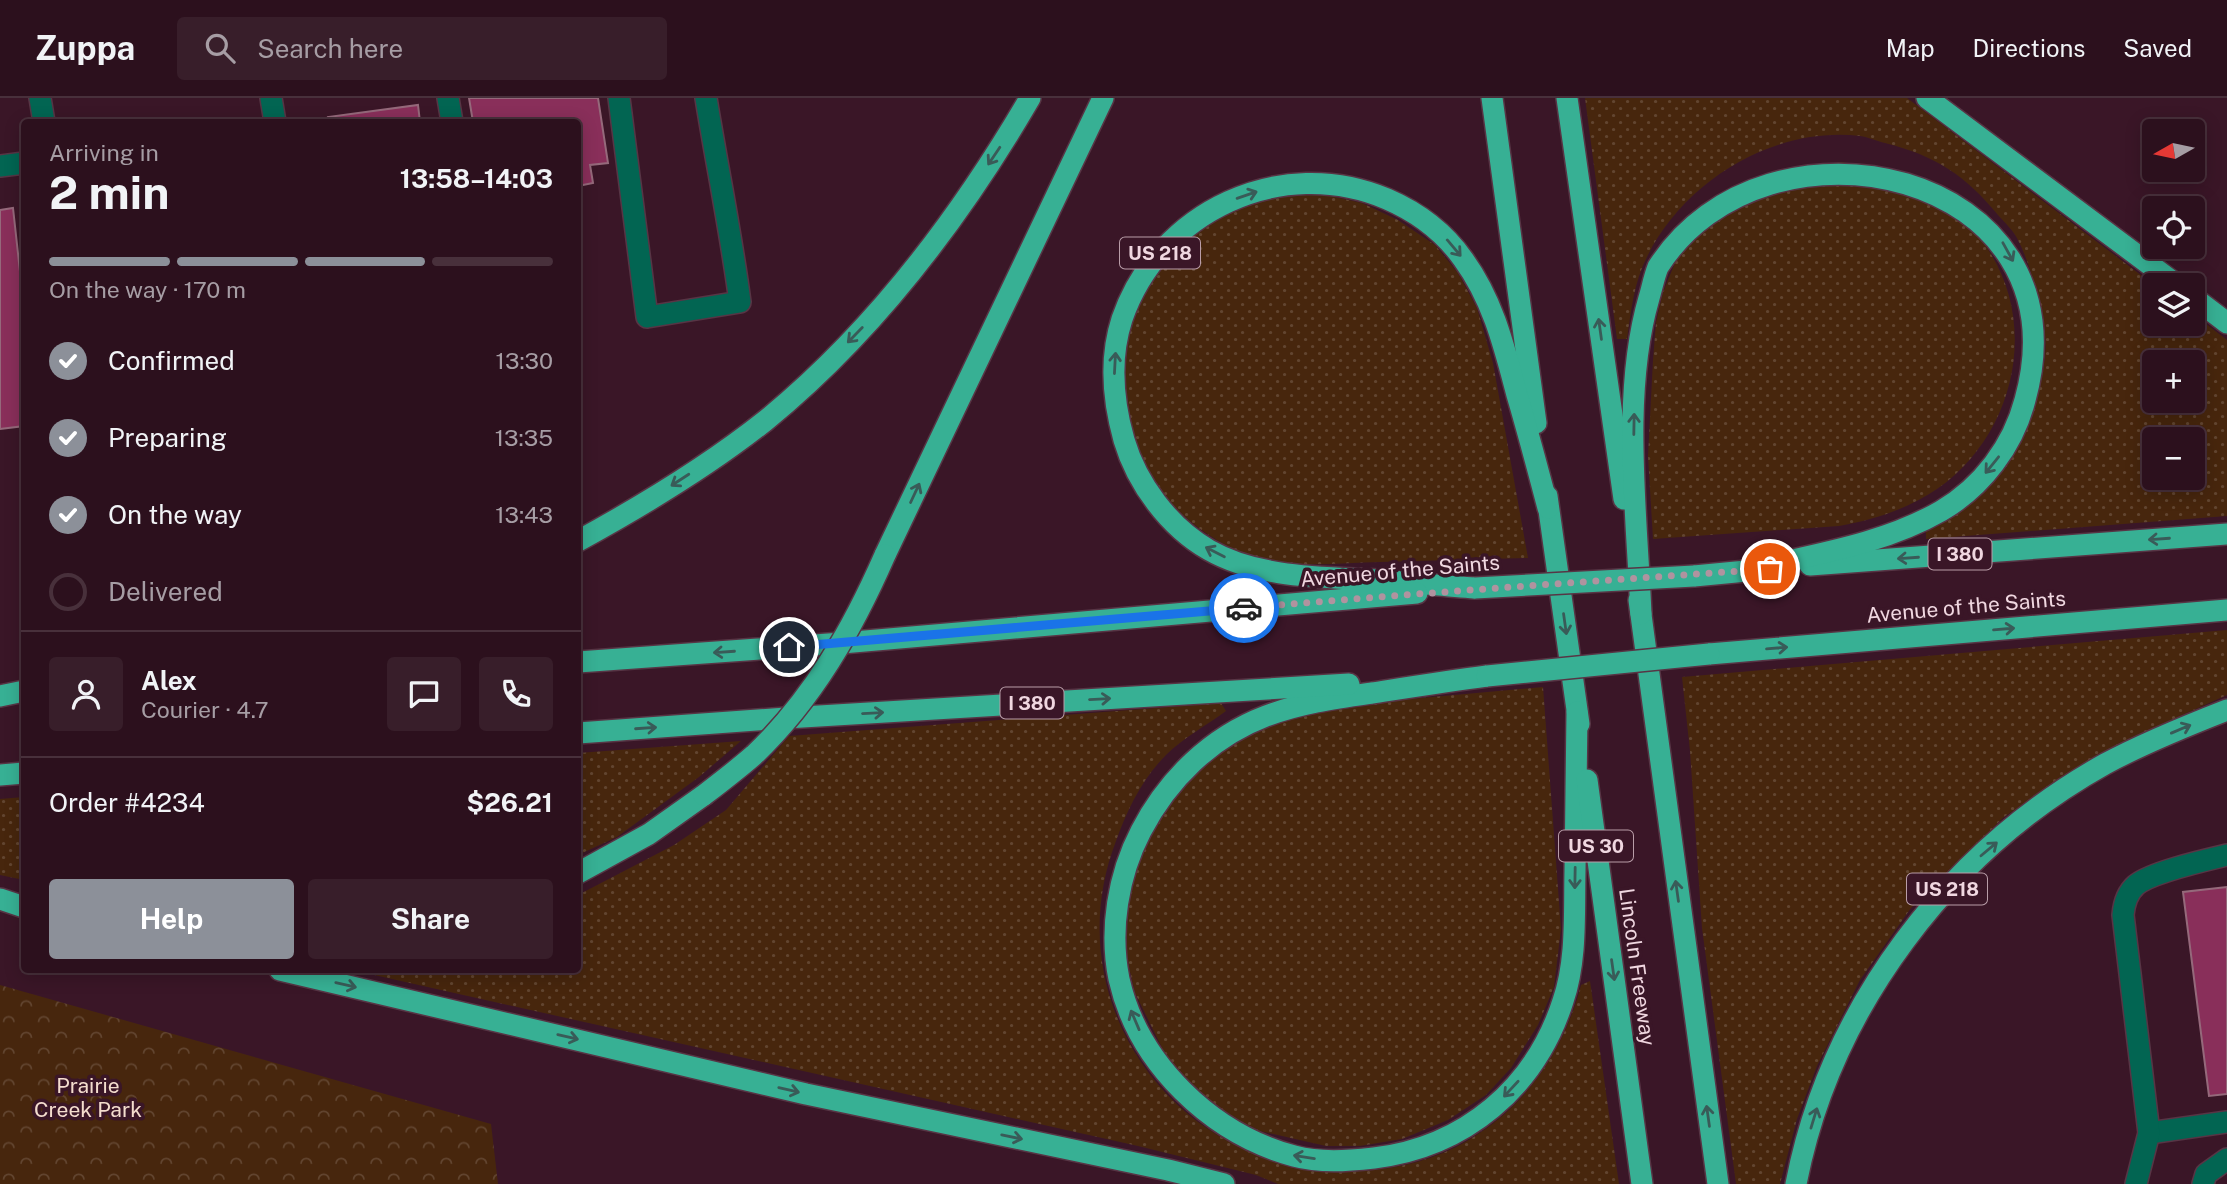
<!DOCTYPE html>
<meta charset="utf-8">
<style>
:root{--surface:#2c101d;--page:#381e2a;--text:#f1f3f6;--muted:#a69da4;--line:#48303b;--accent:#8c9099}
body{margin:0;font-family:"Public Sans",sans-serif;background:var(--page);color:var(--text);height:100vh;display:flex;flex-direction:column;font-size:26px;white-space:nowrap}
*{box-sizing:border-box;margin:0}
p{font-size:23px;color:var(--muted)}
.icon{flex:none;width:38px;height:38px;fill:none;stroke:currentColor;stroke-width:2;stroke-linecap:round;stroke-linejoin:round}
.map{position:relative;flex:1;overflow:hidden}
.panel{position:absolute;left:21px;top:21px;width:560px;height:854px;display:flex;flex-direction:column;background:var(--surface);border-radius:7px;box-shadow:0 4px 18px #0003,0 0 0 2px var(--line)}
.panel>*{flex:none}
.needle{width:46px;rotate:261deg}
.controls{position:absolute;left:2142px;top:21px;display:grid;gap:14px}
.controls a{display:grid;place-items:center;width:63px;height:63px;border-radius:7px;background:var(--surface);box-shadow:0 4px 18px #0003,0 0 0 2px var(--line);font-size:35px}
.pin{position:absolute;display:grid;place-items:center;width:60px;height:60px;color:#fff;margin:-30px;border:4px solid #fff;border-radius:50%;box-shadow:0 2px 7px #0007}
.courier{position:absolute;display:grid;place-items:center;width:70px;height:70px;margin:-35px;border:5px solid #1a73e8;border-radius:50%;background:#fff;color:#222;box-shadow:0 2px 9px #0007}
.head em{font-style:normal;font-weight:700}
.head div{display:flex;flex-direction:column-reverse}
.head{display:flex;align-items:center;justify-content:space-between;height:119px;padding:0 28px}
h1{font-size:46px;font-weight:700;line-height:52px}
.bar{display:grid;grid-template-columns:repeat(4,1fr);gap:10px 7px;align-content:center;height:84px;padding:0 28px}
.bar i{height:9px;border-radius:5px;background:var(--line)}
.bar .current{background:var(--accent)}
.bar p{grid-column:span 4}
.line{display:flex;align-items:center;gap:18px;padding:0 28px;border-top:2px solid var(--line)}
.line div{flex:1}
.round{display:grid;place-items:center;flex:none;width:74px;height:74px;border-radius:7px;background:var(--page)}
ol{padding:0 28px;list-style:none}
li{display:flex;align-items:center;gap:21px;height:77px}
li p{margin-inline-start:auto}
li .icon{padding:7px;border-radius:50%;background:var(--accent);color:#fff;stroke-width:4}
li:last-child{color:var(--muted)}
li i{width:38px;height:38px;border:4px solid var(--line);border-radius:50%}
.button{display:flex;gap:14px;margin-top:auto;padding:14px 28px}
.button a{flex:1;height:80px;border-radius:7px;background:var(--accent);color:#fff;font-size:28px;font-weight:700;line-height:80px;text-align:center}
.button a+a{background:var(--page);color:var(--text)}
header{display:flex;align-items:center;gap:42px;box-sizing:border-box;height:98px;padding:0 35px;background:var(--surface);border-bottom:2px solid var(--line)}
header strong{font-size:33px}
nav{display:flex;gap:38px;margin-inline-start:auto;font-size:24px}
.search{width:490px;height:63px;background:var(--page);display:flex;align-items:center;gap:18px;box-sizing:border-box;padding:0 24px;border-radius:7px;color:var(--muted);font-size:26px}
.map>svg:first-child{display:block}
.grass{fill:url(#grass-dots);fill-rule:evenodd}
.forest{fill:url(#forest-crowns)}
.building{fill:#892f5a;stroke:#95697b;stroke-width:2}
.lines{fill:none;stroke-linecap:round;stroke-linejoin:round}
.minor-casing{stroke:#573545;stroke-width:24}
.highway-casing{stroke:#573545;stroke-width:24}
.minor{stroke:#026552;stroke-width:21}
.highway{stroke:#37b094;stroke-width:21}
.highway-bridge-casing{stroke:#573545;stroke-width:24;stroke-linecap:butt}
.highway-bridge{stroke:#37b094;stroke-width:21}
.oneway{stroke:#395b58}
.done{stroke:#b0939f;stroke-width:7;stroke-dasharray:0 12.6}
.route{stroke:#1a73e8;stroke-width:9}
.labels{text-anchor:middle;stroke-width:7;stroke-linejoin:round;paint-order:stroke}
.shield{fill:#3a1627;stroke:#b99da8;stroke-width:2}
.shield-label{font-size:19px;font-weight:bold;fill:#f0d7e0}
.street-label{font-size:21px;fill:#f0d7e0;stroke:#3a1627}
.park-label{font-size:21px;fill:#f4ddce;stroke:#3a1627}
</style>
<header>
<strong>Zuppa</strong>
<div class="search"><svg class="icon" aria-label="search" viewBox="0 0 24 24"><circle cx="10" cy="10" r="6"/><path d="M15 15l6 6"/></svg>Search here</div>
<nav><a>Map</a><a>Directions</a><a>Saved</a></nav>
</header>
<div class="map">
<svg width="2227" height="1086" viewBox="0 0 2227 1086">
<defs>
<pattern id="grass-dots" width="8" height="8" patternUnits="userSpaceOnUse" patternTransform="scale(1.75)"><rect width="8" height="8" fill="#47260d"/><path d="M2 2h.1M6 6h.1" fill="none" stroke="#624530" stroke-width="1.8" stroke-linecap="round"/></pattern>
<pattern id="forest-crowns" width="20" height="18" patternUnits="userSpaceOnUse" patternTransform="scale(1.75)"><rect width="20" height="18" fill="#47260d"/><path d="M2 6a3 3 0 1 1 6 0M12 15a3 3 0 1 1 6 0" fill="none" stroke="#624530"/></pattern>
</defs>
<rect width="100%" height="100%" fill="#3a1627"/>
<g class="grass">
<path d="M 1585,0 L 1907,0 L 2154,187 L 2154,226 L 2193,226 L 2193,216 L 2227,242 L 2227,418 L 1926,441 L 1926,434 C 1983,406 2019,363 2036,301 C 2042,281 2047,259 2045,238 C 2045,226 2041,214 2038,202 C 2034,182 2027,160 2018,142 C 2014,133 2005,125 1998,117 C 1965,77 1936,58 1885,45 C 1877,43 1868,39 1860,38 C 1774,28 1684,83 1647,159 C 1634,184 1631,213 1627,241 L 1617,241 ZM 2154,264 L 2193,264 L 2193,303 L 2154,303 ZM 2154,341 L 2193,341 L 2193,380 L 2154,380 Z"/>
<path d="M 1842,64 C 1868,69 1896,74 1919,87 C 1932,94 1944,108 1955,117 C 1963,124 1972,131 1979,139 C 2042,217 2018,335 1937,391 C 1908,411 1873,422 1839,428 L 1653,441 L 1648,358 L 1653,262 L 1656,224 L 1663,194 L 1677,160 L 1695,135 L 1772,80 L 1797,70 Z"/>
<path d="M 1317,95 L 1362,105 L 1398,122 L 1435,147 L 1458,175 L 1477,210 L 1493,265 L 1528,460 C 1478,461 1429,463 1380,464 C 1335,465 1286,472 1243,455 C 1144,415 1097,305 1138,206 C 1142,195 1152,185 1159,175 C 1167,162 1177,149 1189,138 C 1222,107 1273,97 1317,95 Z"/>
<polygon points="2227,532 2227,597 2127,642 2068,676 2004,719 1911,810 1860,882 1817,968 1797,1021 1780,1086 1736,1086 1702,830 1690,653 1682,579"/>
<polygon points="1543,589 1561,831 1554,889 1538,927 1511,970 1486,997 1448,1022 1402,1041 1360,1048 1326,1048 1260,1033 1229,1018 1199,995 1166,958 1135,895 1126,856 1128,805 1136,757 1157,715 1212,656 1255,632 1301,616 1410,601"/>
<path d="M 1221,605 L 1226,613 C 1207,627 1183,640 1166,657 C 1142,681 1127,712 1116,743 C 1056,899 1168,1063 1333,1073 C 1375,1075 1417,1068 1456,1049 C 1521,1016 1563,956 1581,887 L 1590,883 L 1619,1086 L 1278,1086 L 1256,1077 L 1138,1048 L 352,872 L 578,872 L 578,797 L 674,747 L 726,712 L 789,638 Z"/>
<polygon points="741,643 699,679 617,739 578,757 578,655"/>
<polygon points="24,699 24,782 0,777 0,701"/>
</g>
<polygon class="forest" points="0,887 491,1026 498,1086 0,1086"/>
<g class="building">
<polygon points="469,0 598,0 608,65 590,67 593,85 578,88 578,24 473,24"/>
<polygon points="418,7 420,24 329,24 328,19"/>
<polygon points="13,110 24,210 24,328 0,331 0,112"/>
<polygon points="2227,789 2227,996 2209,998 2183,794"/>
</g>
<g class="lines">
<g class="minor-casing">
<g id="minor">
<polyline points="40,0 44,24"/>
<polyline points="271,0 275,24"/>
<polyline points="448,0 452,24"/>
<path d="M 619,0 L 647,219 L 740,204 C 731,135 717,68 706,0"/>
<polyline points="0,68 24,65"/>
<polyline points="2149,1035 2227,1024"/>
<path d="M 2136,1086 L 2149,1035 L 2123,817 C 2124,805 2127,795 2136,787 C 2152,774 2206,762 2227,757"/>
<polyline points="2203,1086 2206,1076 2227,1061"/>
</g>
</g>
<g class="highway-casing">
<g id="highway">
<polyline points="1492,0 1536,325"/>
<polyline points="1567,0 1624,401"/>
<polyline points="1927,0 2177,187"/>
<polyline points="2193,199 2227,225"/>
<polyline points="1547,398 1579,626"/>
<path d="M 578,443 C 642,408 707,369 765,323 C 874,234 960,120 1030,0"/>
<polyline points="885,457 1103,0"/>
<polyline points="1810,467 2227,436"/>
<polyline points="1694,478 1757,472"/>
<path d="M 1475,490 C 1443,488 1410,484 1377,482 C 1322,479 1258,480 1209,452 C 1169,429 1137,386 1124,342 C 1113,303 1109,261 1122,221 C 1159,113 1281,56 1387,101 C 1417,114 1444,134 1463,161 C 1493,202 1504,248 1517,297 C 1528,334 1538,372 1548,410"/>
<polyline points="1639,502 1718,1086"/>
<path d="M 1641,516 C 1637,417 1621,296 1649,200 C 1652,190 1654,179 1658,169 C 1766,0 2089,72 2025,302 C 2013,348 1982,389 1941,413 C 1882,447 1810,457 1744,473"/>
<polyline points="1709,556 2227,512"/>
<polyline points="578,564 842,545 1417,495"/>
<path d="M 1487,578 C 1449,583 1411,589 1372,595 C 1337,600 1300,605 1266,618 C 1211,639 1168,681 1141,733 C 1118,777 1109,832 1119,881 C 1138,966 1212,1036 1294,1058 C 1320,1065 1347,1063 1374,1060 C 1465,1049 1535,990 1563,903 C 1577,862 1574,816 1575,773 C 1576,720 1576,667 1577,614"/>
<polyline points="0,598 24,593"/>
<polyline points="578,635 786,620 1349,586"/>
<polyline points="0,677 24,675"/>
<polyline points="1587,682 1642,1086"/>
<polyline points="578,775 649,736 704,697"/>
<polyline points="0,801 24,809"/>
<polyline points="280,872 806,996 1168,1072 1224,1086"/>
<path d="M 1796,1086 C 1830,910 1949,753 2105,666 C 2144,645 2186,628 2227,612"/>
</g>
</g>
<use href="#minor" class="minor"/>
<use href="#highway" class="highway"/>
<g class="highway-bridge-casing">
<g id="highway-bridge">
<polyline points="1475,490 1694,478"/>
<polyline points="1487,578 1709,556"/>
<path d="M 704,697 C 721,684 738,671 754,657 C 813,601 853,530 885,457"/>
</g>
</g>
<use href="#highway-bridge" class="highway-bridge"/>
</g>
<defs><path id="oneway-shaft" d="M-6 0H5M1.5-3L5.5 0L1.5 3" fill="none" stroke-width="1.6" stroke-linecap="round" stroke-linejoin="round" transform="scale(1.75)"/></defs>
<g class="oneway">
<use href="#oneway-shaft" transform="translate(994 58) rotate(124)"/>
<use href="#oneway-shaft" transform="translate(1247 97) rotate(-19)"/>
<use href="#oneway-shaft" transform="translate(1454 150) rotate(50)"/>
<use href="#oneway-shaft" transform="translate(2008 154) rotate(61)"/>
<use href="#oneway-shaft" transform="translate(1600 231) rotate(-98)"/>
<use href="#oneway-shaft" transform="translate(855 237) rotate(134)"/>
<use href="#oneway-shaft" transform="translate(1115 265) rotate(-87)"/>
<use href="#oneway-shaft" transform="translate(1634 326) rotate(-89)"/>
<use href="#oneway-shaft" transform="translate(1992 367) rotate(129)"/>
<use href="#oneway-shaft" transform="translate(680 382) rotate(147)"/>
<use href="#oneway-shaft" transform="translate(915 395) rotate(-65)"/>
<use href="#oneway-shaft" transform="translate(2159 441) rotate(176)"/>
<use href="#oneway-shaft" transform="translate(1215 454) rotate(-153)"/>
<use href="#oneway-shaft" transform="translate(1908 460) rotate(176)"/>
<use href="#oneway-shaft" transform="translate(1565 526) rotate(82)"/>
<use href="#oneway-shaft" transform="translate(2004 531) rotate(-5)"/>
<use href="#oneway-shaft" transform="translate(1777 550) rotate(-5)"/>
<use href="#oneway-shaft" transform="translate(724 554) rotate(176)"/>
<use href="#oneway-shaft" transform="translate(1100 601) rotate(-3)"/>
<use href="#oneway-shaft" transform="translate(873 615) rotate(-3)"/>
<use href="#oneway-shaft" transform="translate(646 630) rotate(-4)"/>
<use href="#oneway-shaft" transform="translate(2181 631) rotate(-23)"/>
<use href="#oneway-shaft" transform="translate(1989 751) rotate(-40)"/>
<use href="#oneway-shaft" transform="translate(1575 780) rotate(91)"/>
<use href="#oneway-shaft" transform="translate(1677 793) rotate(-98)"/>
<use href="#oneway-shaft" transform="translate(1613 872) rotate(82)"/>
<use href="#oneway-shaft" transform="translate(346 887) rotate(13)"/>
<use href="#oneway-shaft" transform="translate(1135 922) rotate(-113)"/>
<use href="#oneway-shaft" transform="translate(568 939) rotate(13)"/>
<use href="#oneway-shaft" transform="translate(1511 991) rotate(133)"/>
<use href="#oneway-shaft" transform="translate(789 992) rotate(13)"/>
<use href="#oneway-shaft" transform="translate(1708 1018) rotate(-98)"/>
<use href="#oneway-shaft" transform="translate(1814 1020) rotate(-73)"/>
<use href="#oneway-shaft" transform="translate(1012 1039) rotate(12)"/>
<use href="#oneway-shaft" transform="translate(1304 1059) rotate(-171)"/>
</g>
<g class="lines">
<path class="done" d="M 1244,510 C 1419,495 1595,483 1770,471"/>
<polyline class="route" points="789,549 1244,510"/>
</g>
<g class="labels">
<g class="shield">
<rect x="1120" y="139.5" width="80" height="31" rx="5"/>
<rect x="1928.5" y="440.5" width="63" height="31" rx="5"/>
<rect x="1000.5" y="589.5" width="63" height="31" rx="5"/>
<rect x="1559" y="732.5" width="74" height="31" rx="5"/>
<rect x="1907" y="775.5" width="80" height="31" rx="5"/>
</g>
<g class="shield-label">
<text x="1160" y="162">US 218</text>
<text x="1960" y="463">I 380</text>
<text x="1032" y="612">I 380</text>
<text x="1596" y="755">US 30</text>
<text x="1947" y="798">US 218</text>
</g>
<g class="street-label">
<text transform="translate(1400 473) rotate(-5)" y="7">Avenue of the Saints</text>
<text transform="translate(1966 509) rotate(-5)" y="7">Avenue of the Saints</text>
<text transform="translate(1637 869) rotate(82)" y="7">Lincoln Freeway</text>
</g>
<g class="park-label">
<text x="88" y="995">Prairie<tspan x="88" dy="24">Creek Park</tspan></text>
</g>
</g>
</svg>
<div class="controls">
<a><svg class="needle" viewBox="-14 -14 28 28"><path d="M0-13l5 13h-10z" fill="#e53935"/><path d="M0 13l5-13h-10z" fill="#a69da4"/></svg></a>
<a><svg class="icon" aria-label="locate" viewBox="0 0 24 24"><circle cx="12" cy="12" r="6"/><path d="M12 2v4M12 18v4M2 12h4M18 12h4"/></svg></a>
<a><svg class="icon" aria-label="layers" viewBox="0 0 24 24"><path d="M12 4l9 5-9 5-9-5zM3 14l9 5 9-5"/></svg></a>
<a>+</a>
<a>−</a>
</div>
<div class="pin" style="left:1770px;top:471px;background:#ea580c"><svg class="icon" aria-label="bag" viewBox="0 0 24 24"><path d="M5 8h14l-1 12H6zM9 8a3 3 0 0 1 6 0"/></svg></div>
<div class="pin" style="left:789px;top:549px;background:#1f2937"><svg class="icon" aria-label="home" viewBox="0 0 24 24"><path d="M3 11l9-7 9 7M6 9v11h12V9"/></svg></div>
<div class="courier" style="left:1244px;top:510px"><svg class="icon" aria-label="car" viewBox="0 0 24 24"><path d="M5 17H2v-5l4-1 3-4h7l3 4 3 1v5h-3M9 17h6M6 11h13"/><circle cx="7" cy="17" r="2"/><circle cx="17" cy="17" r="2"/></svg></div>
<section class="panel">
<div class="head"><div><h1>2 min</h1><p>Arriving in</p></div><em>13:58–14:03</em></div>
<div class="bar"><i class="current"></i><i class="current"></i><i class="current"></i><i></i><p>On the way · 170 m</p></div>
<ol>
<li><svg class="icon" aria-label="check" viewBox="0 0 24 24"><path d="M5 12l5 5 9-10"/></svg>Confirmed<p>13:30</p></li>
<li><svg class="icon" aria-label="check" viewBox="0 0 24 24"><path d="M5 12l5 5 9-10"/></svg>Preparing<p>13:35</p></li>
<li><svg class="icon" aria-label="check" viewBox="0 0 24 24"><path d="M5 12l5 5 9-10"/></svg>On the way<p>13:43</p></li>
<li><i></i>Delivered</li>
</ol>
<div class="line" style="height:126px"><a class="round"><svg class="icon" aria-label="person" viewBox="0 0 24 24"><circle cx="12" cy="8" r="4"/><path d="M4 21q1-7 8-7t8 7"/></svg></a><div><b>Alex</b><p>Courier · 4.7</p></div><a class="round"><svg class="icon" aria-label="chat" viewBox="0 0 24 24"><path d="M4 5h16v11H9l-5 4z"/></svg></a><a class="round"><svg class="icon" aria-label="phone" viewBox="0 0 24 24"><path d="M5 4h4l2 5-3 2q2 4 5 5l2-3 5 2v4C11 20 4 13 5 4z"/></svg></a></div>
<div class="line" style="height:91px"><div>Order #4234</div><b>$26.21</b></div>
<div class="button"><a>Help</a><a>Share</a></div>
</section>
</div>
